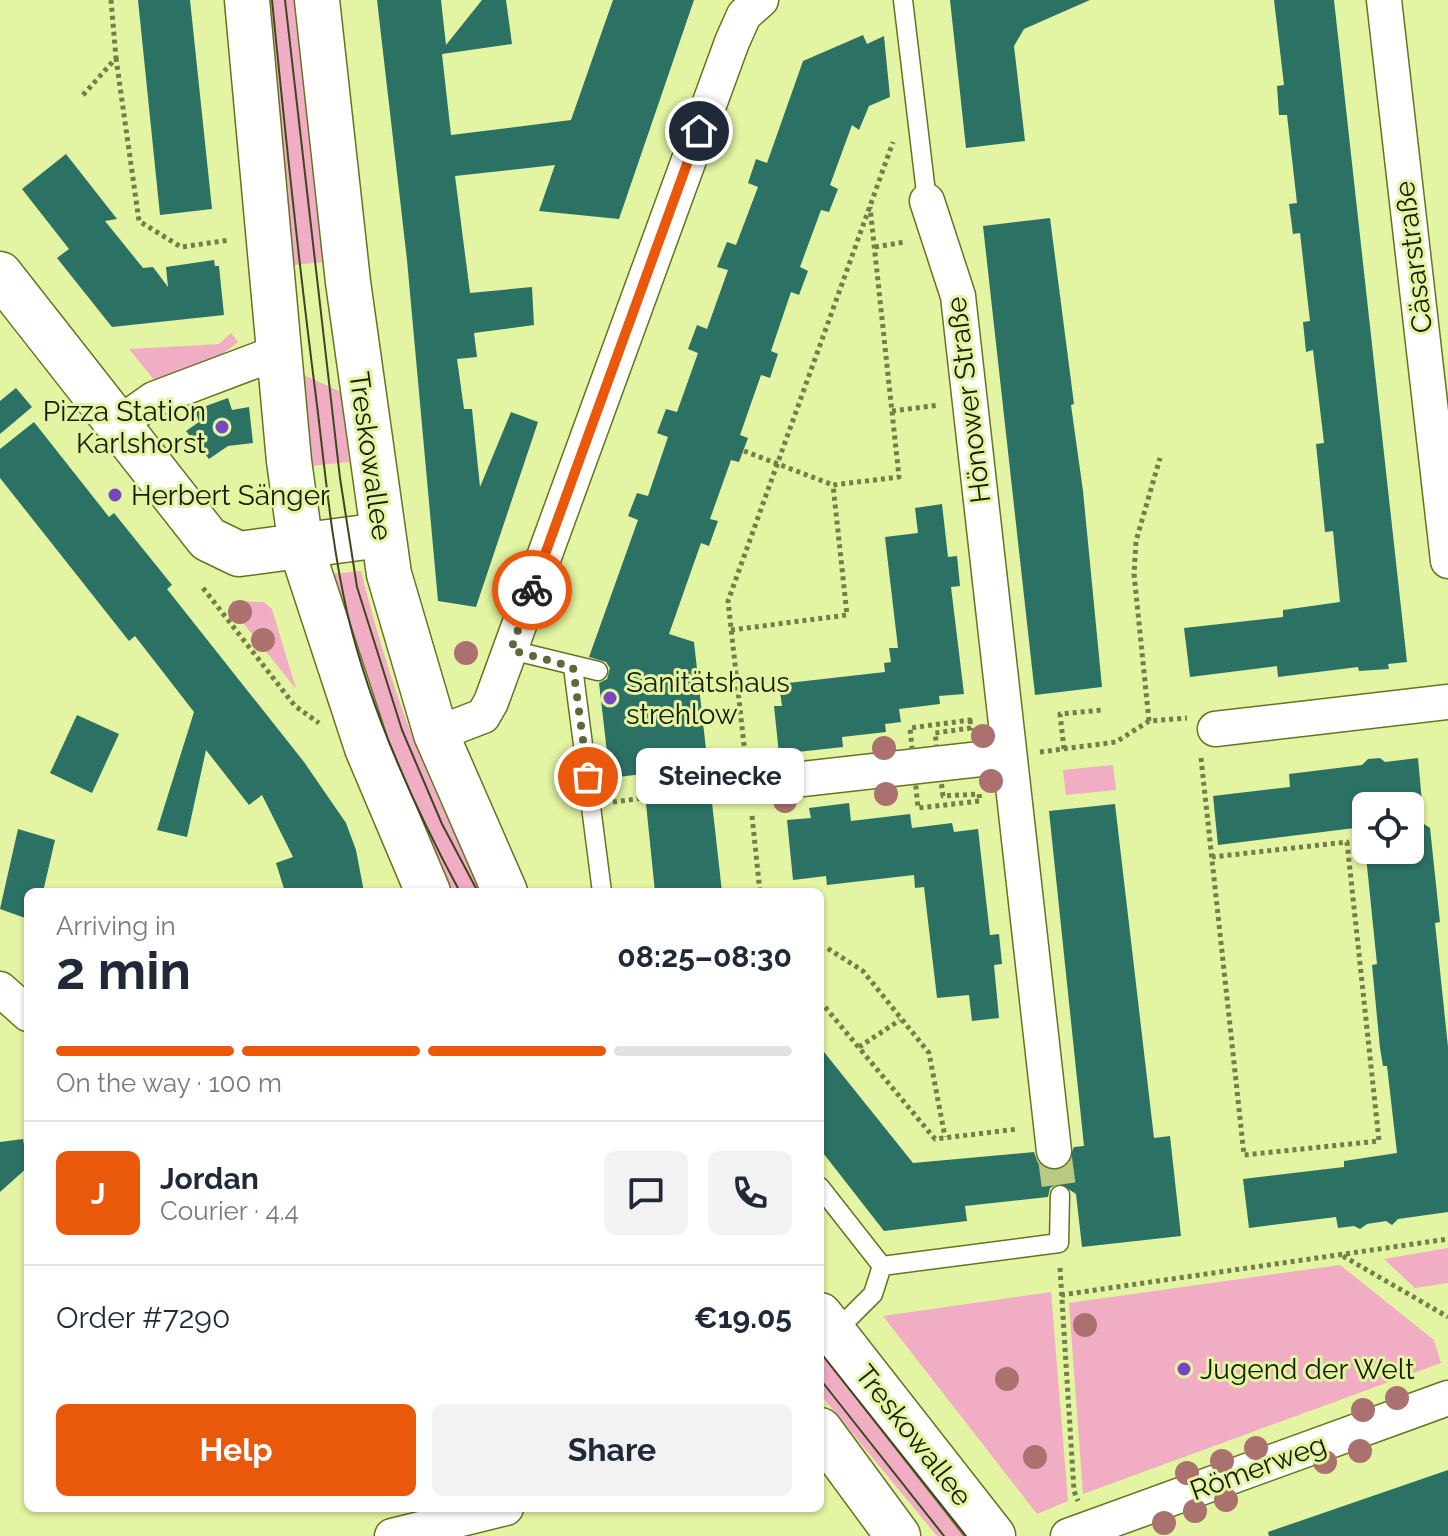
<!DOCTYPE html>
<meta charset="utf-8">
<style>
:root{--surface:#fff;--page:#f2f2f3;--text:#1f2937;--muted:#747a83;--line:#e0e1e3;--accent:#ea580c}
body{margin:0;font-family:Raleway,sans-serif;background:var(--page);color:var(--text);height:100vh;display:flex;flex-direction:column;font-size:30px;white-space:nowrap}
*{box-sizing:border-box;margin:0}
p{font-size:26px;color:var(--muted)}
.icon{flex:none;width:44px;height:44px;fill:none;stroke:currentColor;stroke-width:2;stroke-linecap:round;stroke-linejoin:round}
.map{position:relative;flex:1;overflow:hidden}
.sheet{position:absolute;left:24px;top:888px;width:800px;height:624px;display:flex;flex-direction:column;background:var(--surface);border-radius:12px;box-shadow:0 2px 6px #0004}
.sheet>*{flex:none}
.buttons{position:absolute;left:1352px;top:792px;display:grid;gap:16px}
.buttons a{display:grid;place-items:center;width:72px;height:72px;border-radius:12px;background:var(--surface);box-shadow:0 2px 6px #0004;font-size:40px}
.pin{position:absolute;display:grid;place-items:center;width:68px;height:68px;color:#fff;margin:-34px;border:4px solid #fff;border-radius:50%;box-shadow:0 2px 8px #0007}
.courier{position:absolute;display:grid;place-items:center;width:80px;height:80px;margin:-40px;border:6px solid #ea580c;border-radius:50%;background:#fff;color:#222;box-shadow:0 2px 10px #0007}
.bubble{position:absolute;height:56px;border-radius:12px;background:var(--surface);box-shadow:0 2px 6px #0004;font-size:26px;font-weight:700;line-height:56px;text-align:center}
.headline em{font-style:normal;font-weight:700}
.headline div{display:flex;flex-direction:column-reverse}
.headline{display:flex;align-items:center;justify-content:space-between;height:136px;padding:0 32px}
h1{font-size:52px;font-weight:700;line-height:60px}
.bar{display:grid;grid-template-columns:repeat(4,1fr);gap:12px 8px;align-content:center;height:96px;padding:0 32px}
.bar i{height:10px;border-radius:6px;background:var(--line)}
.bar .active{background:var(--accent)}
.bar p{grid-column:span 4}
.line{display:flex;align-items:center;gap:20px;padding:0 32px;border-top:2px solid var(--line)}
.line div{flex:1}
.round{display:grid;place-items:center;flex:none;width:84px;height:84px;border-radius:12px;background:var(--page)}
.action{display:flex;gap:16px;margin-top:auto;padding:16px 32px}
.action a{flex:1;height:92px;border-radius:12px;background:var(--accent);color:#fff;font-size:32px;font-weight:700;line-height:92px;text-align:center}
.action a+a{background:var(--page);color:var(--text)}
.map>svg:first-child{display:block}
.green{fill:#f1adc3}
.building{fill:#2c7264;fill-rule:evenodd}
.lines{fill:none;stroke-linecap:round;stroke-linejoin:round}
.minor-tunnel{stroke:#bac982;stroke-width:34;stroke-dasharray:34 17;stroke-linecap:butt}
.service-casing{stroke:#667321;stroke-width:21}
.minor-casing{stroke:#667321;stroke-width:37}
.tertiary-casing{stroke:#667321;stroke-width:47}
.secondary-casing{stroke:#667321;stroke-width:47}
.path{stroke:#747e49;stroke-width:5;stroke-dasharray:4 4;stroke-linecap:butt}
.service{stroke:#fff;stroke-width:18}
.minor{stroke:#fff;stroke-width:34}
.tertiary{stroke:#fff;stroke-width:44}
.secondary{stroke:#fff;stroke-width:44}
.tram{stroke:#3f461f;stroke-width:2}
.tree{fill:#aa716e}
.done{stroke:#5f6839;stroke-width:8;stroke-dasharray:0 14.4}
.route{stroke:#ea580c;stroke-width:10}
.poi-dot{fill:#7747bf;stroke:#e3f4a2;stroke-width:3}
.labels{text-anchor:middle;stroke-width:6;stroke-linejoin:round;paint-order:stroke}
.street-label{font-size:28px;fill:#181d00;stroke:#e3f4a2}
.poi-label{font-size:28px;fill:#181d00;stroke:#e3f4a2;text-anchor:start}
</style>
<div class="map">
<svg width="1448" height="1536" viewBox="0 0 1448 1536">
<rect width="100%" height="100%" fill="#e3f4a2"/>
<g class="green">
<polygon points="266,0 295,0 323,262 294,265"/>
<polygon points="231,333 238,342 216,359 155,381 129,349 219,344"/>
<polygon points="302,374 341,392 349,462 311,466"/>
<path d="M 361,571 C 389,684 428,792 487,892 L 447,892 L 401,793 L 331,574 Z"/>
<polygon points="232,601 264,602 272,609 296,689 232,609"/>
<polygon points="1113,765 1116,790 1066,795 1063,770"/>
<polygon points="1448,1248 1448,1283 1415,1288 1384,1259"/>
<polygon points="1340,1265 1434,1340 1441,1363 1083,1494 1069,1303"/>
<polygon points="1051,1292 1068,1501 1037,1514 883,1316"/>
<polygon points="820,1340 975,1536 937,1536 820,1394"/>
</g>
<g class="building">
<polygon points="138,0 190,0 212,209 160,215"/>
<polygon points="377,0 441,0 446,45 482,0 506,0 512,44 442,54 451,135 571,120 613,0 694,0 619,219 539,211 555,165 455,176 470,293 532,287 534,325 474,333 477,357 457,359 464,409 472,409 480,487 511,412 538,422 476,607 438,601 407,260"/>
<polygon points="950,0 1090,0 1024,29 1014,46 1025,141 966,148"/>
<polygon points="1274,0 1334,0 1407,662 1388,664 1389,669 1359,671 1358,667 1278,677 1277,666 1190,677 1184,628 1283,617 1283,610 1340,602 1333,531 1325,532 1316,444 1324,443 1313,350 1306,352 1303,322 1310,321 1300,233 1293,234 1289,204 1297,203 1287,115 1279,115 1277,86 1284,85"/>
<polygon points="863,35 867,44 884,36 890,97 869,106 859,130 852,125 830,185 838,189 829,212 821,210 800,267 808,271 799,295 791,292 771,351 778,354 770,378 761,375 740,435 748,438 739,462 731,460 710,519 718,521 709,546 701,543 669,634 694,642 722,892 655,892 643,774 610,778 599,683 607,679 610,668 606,662 589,657 638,520 628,516 637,493 648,496 668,437 657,433 666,409 677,412 698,353 688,349 697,325 707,329 728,270 717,267 727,242 736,245 758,187 748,183 756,159 767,163 803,61"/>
<polygon points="66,154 117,219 105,221 143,268 153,267 168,287 166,267 214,260 215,266 219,266 224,315 112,327 57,258 69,249 22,189"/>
<polygon points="1050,218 1074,404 1071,405 1083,491 1102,687 1035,695 983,226"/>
<polygon points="16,388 32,407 0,434 0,401"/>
<polygon points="228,398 232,410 249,407 253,443 228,446 209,459 186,431 199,422 195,410"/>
<polygon points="34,422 109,517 114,513 172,585 167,589 304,762 346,823 356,850 364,892 285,892 276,863 293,857 262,795 249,805 206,750 187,837 157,830 194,712 135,636 129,641 0,478 0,449"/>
<polygon points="942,504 948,557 957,556 960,586 951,587 964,694 939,696 940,704 899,709 901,722 885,724 886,732 842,737 843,747 779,754 774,706 782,706 779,684 885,672 884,663 891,662 889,648 898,648 885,537 918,533 915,508"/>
<polygon points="77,715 119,734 92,793 50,773"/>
<path d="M 1380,758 L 1385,762 L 1418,758 L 1424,824 L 1430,828 L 1440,922 L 1435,923 L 1448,1047 L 1448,1212 L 1398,1219 L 1392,1225 L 1386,1221 L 1367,1224 L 1360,1229 L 1354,1226 L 1338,1228 L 1336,1217 L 1249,1228 L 1243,1179 L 1344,1167 L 1344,1161 L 1397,1153 L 1387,1066 L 1383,1066 L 1380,1048 L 1372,965 L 1377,964 L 1363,827 L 1218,845 L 1213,796 L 1290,787 L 1289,774 L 1362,765 L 1368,759 ZM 1366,806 L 1410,806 L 1410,850 L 1366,850 Z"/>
<polygon points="849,803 851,821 910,814 912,828 952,823 954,832 978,829 990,935 999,934 1002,964 994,965 999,1018 972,1021 969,995 937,998 924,887 915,888 914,875 827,885 826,876 793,880 787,820 811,818 809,808"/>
<polygon points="1115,804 1154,1138 1170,1136 1181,1236 1082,1247 1076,1194 1059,1183 1050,1188 1048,1197 965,1206 967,1221 884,1231 820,1149 820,1047 913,1163 1034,1152 1038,1163 1047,1170 1066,1167 1074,1147 1084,1146 1049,811"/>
<polygon points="18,829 55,840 43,892 28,892 28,919 0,909"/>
<polygon points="23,1139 28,1167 0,1192 0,1142"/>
<polygon points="1448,1470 1448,1536 1269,1536 1268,1532"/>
</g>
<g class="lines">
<polyline class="minor-tunnel" points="1054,1151 1060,1195"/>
<g class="service-casing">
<g id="service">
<polyline points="903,0 927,201"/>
<polyline points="511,650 598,671"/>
<polyline points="573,667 602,892"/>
<polyline points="820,1187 882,1266"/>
<polyline points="834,1333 873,1294 882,1266 1059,1243 1060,1195"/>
</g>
</g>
<g class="minor-casing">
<g id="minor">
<polyline points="1384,0 1448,561"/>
<polyline points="927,201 958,296 1054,1151"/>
<polyline points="117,425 154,399 281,351"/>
<polyline points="1215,729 1448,702"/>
<polyline points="436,734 483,716 491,702 732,42 744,15 761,0"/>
<polyline points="749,785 1007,756"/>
<polyline points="0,989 28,1014"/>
<polyline points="392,1536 506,1508"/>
<polyline points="1068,1536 1448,1398"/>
</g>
</g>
<g class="tertiary-casing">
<polyline id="tertiary" points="0,274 208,539 239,554 381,535"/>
</g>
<g class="secondary-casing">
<g id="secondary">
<polyline points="247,0 289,461 301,547 367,748 428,892"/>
<polyline points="317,0 348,282 389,574 436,734 505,892"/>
<polyline points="820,1315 993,1536"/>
<polyline points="820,1430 898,1536"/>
</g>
</g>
<g class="path">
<polyline points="116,58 139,221 181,247 230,240"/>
<polyline points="83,95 116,58 111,0"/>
<polyline points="875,247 905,242"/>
<polyline points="892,411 939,405"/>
<polyline points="744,451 833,485"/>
<polyline points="203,588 295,706 319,723"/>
<polyline points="731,630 847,615 833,485 899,477 870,207"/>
<polygon points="970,720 971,728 935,733 943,796 979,794 980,801 918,808 910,728"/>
<polyline points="1149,721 1134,574 1136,541 1160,458"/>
<polyline points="1064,749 1060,714 1102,710"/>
<polyline points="1040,752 1116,742 1149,721 1187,718"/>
<polyline points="745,754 728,601 893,142"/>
<polyline points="1201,758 1244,1155 1379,1141 1347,842 1212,857"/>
<polyline points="613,802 651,797"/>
<polyline points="752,816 760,892"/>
<polyline points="820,949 827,948 863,971 929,1053 945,1137"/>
<polyline points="820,1001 935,1139 1018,1129"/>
<polyline points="859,1047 900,1020"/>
<polyline points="1343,1256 1448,1317"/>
<polyline points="1060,1268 1074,1491 1078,1501"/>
<polyline points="1061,1295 1448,1239"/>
</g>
<use href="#service" class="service"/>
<use href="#minor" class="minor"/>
<use href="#tertiary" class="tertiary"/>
<use href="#secondary" class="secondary"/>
<g class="tram">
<path d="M 272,0 C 285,132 299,265 316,397 C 325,469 331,541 347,612 C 370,709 413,805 460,892"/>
<polyline points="285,0 340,478 357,587 402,730 442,824 478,892"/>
<polyline points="820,1352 966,1536"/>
<polyline points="820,1379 944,1536"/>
</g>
</g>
<g class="tree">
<circle cx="240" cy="612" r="12"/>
<circle cx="263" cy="640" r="12"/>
<circle cx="466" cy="653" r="12"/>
<circle cx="983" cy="736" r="12"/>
<circle cx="884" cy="748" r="12"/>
<circle cx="991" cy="781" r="12"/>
<circle cx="886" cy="794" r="12"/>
<circle cx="785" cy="801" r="12"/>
<circle cx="1085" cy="1325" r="12"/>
<circle cx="1007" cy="1379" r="12"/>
<circle cx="1397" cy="1398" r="12"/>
<circle cx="1363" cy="1410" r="12"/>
<circle cx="1256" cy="1448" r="12"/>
<circle cx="1360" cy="1451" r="12"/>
<circle cx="1035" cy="1457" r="12"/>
<circle cx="1222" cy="1461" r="12"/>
<circle cx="1325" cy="1462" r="12"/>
<circle cx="1187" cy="1473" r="12"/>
<circle cx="1226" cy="1500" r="12"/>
<circle cx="1195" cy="1511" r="12"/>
<circle cx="1164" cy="1523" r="12"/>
</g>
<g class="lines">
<polyline class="done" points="532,590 511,650 573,667 588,777"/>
<polyline class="route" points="532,590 699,131"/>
</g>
<g class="poi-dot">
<circle cx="222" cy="427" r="8"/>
<circle cx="115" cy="495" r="8"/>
<circle cx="610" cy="698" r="8"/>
<circle cx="1184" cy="1369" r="8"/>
</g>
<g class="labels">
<g class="street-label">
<text transform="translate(1413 257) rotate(-97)" y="10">Cäsarstraße</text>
<text transform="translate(968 400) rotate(-97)" y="10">Hönower Straße</text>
<text transform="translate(371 456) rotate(82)" y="10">Treskowallee</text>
<text transform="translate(914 1435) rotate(52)" y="10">Treskowallee</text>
<text transform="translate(1258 1467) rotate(-20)" y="10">Römerweg</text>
</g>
<g class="poi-label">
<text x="206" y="421" text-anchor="end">Pizza Station<tspan x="206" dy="32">Karlshorst</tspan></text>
<text x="131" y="505">Herbert Sänger</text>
<text x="626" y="692">Sanitätshaus<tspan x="626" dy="32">strehlow</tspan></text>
<text x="1200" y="1379">Jugend der Welt</text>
</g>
</g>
</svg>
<div class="buttons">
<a><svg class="icon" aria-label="locate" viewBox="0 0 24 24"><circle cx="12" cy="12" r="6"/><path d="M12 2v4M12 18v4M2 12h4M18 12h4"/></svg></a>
</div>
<div class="pin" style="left:588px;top:777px;background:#ea580c"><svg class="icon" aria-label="bag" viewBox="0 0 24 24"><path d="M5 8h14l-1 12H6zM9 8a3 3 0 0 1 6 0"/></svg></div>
<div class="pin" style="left:699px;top:131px;background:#1f2937"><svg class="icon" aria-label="home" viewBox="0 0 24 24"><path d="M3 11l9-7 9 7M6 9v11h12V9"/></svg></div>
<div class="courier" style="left:532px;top:590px"><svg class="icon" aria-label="bike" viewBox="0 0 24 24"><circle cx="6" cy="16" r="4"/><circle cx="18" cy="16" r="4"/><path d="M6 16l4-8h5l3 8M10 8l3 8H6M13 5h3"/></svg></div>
<div class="bubble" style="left:636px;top:748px;width:168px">Steinecke</div>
<section class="sheet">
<div class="headline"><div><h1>2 min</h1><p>Arriving in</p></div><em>08:25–08:30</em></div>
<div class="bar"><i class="active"></i><i class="active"></i><i class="active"></i><i></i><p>On the way · 100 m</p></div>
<div class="line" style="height:144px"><b class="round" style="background:var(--accent);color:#fff">J</b><div><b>Jordan</b><p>Courier · 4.4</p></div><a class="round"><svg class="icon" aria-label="chat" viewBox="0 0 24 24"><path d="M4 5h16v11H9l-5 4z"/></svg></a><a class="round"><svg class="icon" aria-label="phone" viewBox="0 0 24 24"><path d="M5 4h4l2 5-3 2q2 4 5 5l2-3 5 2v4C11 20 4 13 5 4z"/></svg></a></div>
<div class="line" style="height:104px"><div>Order #7290</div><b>€19.05</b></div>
<div class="action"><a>Help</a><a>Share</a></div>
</section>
</div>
